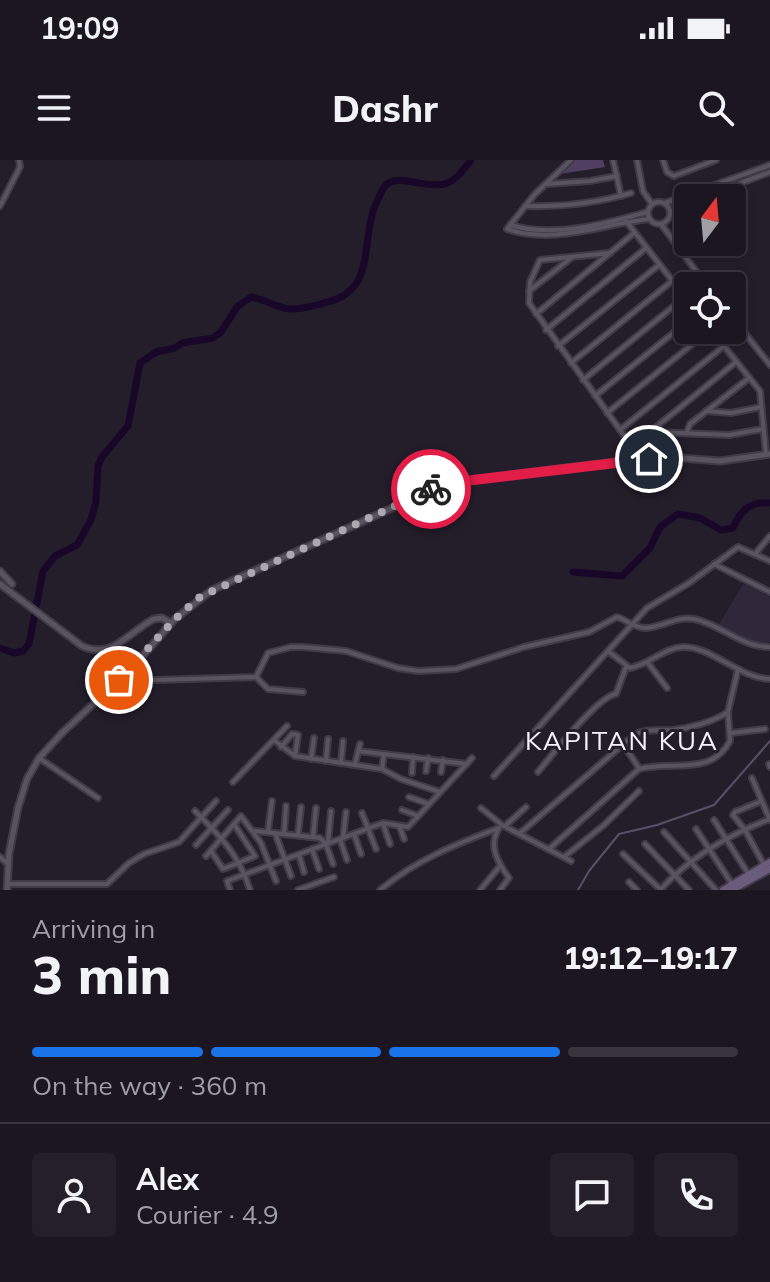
<!DOCTYPE html>
<meta charset="utf-8">
<style>
:root{--surface:#1b1620;--page:#241f29;--text:#f1f3f6;--muted:#a09fa5;--line:#39353e;--accent:#1a73e8}
body{margin:0;font-family:Mulish,sans-serif;background:var(--page);color:var(--text);height:100vh;display:flex;flex-direction:column;font-size:30px;white-space:nowrap}
*{box-sizing:border-box;margin:0}
p{font-size:26px;color:var(--muted)}
.icon{flex:none;width:44px;height:44px;fill:none;stroke:currentColor;stroke-width:2;stroke-linecap:round;stroke-linejoin:round}
.map{position:relative;height:730px;overflow:hidden}
.side{display:flex;flex-direction:column;background:var(--surface);flex:1}
.side>*{flex:none}
.needle{width:52px;rotate:16deg}
.controls{position:absolute;left:674px;top:24px;display:grid;gap:16px}
.controls a{display:grid;place-items:center;width:72px;height:72px;border-radius:8px;background:var(--surface);box-shadow:0 4px 12px #0003,0 0 0 2px var(--line);font-size:40px}
.pin{position:absolute;display:grid;place-items:center;width:68px;height:68px;color:#fff;margin:-34px;border:4px solid #fff;border-radius:50%;box-shadow:0 2px 8px #0007}
.courier{position:absolute;display:grid;place-items:center;width:80px;height:80px;margin:-40px;border:6px solid #e11d48;border-radius:50%;background:#fff;color:#222;box-shadow:0 2px 10px #0007}
.overview em{font-style:normal;font-weight:800}
.overview div{display:flex;flex-direction:column-reverse}
.overview{display:flex;align-items:center;justify-content:space-between;height:136px;padding:0 32px}
h1{font-size:52px;font-weight:800;line-height:60px}
.bar{display:grid;grid-template-columns:repeat(4,1fr);gap:12px 8px;align-content:center;height:96px;padding:0 32px}
.bar i{height:10px;border-radius:6px;background:var(--line)}
.bar .selected{background:var(--accent)}
.bar p{grid-column:span 4}
.line{display:flex;align-items:center;gap:20px;padding:0 32px;border-top:2px solid var(--line)}
.line div{flex:1}
.round{display:grid;place-items:center;flex:none;width:84px;height:84px;border-radius:8px;background:var(--page)}
.status{display:flex;justify-content:space-between;align-items:center;height:56px;padding:0 40px;background:var(--surface);direction:ltr}
.status svg{height:22px;fill:currentColor}
header{display:flex;justify-content:space-between;align-items:center;height:104px;padding:0 32px;background:var(--surface);font-size:36px;font-weight:800}
.map>svg:first-child{display:block}
.built{fill:#30283a}
.green{fill:#503f63}
.lines{fill:none;stroke-linecap:round;stroke-linejoin:round}
.stream{stroke:#5b4e68;stroke-width:2}
.river{stroke:#190729;stroke-width:7}
.minor-casing{stroke:#403b46;stroke-width:8}
.tertiary-casing{stroke:#403b46;stroke-width:9}
.secondary-casing{stroke:#403b46;stroke-width:10}
.minor{stroke:#595361;stroke-width:4}
.tertiary{stroke:#595361;stroke-width:5}
.secondary{stroke:#6b5c7d;stroke-width:6}
.done{stroke:#aca8b2;stroke-width:8;stroke-dasharray:0 14.4}
.route{stroke:#e11d48;stroke-width:10}
.labels{text-anchor:middle;stroke-width:6;stroke-linejoin:round;paint-order:stroke}
.quarter-label{font-size:26px;letter-spacing:2px;fill:#f6f2fb;stroke:#241e2b}
</style>
<div class="status"><b>19:09</b><svg viewBox="0 0 49 12"><path d="M0 12V9h3v3zM5 12V6h3v6zM10 12V3h3v9zM15 12V0h3v12zM26 1h20v11H26zM47 4h2v5h-2z"/></svg></div>
<header><svg class="icon" aria-label="menu" viewBox="0 0 24 24"><path d="M4 6h16M4 12h16M4 18h16"/></svg>Dashr<svg class="icon" aria-label="search" viewBox="0 0 24 24"><circle cx="10" cy="10" r="6"/><path d="M15 15l6 6"/></svg></header>
<div class="map">
<svg width="770" height="730" viewBox="0 0 770 730">
<rect width="100%" height="100%" fill="#241e2b"/>
<polygon class="built" points="743,424 770,437 770,482 758,483 718,466"/>
<polygon class="green" points="574,0 603,0 605,7 560,14"/>
<g class="lines">
<polyline class="stream" points="578,730 589,711 619,674 657,665 714,645 770,581"/>
<g class="river">
<path d="M 573,412 L 622,416 L 650,388 L 660,367 L 678,354 L 700,358 L 721,370 L 733,368 C 740,351 750,341 770,343"/>
<path d="M 0,488 L 14,493 L 23,491 L 29,484 L 43,411 L 55,396 L 77,385 L 91,360 L 96,341 L 98,306 L 102,297 L 128,266 L 140,203 L 156,192 L 175,188 L 182,183 L 213,178 L 221,172 L 237,147 L 251,137 C 266,139 277,149 292,149 C 305,149 316,145 328,142 C 378,129 359,80 377,41 C 380,36 382,29 386,25 C 397,13 427,29 444,24 C 456,21 464,9 471,0"/>
</g>
<g class="minor-casing">
<g id="minor">
<path d="M 571,0 L 535,34 L 507,69 C 553,85 603,64 649,59"/>
<polyline points="613,0 621,36"/>
<polyline points="637,0 643,31 652,44"/>
<polyline points="663,0 667,12 674,16 716,0"/>
<polyline points="547,24 590,21 617,16"/>
<polyline points="701,38 770,12"/>
<circle cx="659" cy="53" r="11"/>
<polyline points="665,43 770,5"/>
<polyline points="0,46 20,7 19,0"/>
<path d="M 525,46 C 561,47 597,43 631,33"/>
<polyline points="670,52 688,43"/>
<polyline points="626,61 688,141"/>
<polyline points="661,64 707,126"/>
<path d="M 510,65 C 553,78 605,64 647,52"/>
<polyline points="610,93 540,100 530,122 529,143 628,281 640,280 736,202"/>
<polyline points="529,131 571,98"/>
<polyline points="536,154 634,73"/>
<polyline points="732,157 770,205"/>
<polyline points="546,170 646,88"/>
<polyline points="711,170 760,231 766,294"/>
<polyline points="558,186 659,105"/>
<polyline points="571,203 672,121"/>
<polyline points="583,220 685,137"/>
<polyline points="595,236 688,161"/>
<polyline points="706,251 731,253 761,247"/>
<polyline points="607,253 710,170"/>
<polyline points="620,270 724,186"/>
<polyline points="652,272 729,275 763,269"/>
<polyline points="687,272 690,264 749,218"/>
<polyline points="755,394 770,376"/>
<polyline points="714,404 770,432"/>
<path d="M 608,491 L 630,508 C 649,505 664,488 682,487 C 712,486 738,518 770,519"/>
<polyline points="648,503 667,528"/>
<polyline points="131,509 144,519 154,520 256,517 268,529 303,532"/>
<path d="M 256,517 L 268,493 L 291,487 L 303,487 L 346,491 L 398,508 L 418,511 L 456,509 L 524,487 L 589,472 L 617,457 C 627,460 634,468 646,468 C 663,467 676,456 694,459 C 720,464 743,488 770,487"/>
<polyline points="731,573 765,569"/>
<polyline points="274,580 295,596 382,609 401,619 440,632"/>
<polyline points="623,584 639,608"/>
<polyline points="281,587 292,574 298,575 295,596"/>
<polyline points="358,591 467,604"/>
<polyline points="39,598 98,638"/>
<polyline points="311,599 314,578"/>
<polyline points="326,601 328,579"/>
<polyline points="341,602 343,581"/>
<polyline points="355,604 360,584"/>
<polyline points="769,604 770,607"/>
<polyline points="382,609 384,594"/>
<polyline points="426,611 428,598"/>
<polyline points="441,612 443,600"/>
<path d="M 538,612 C 552,595 598,536 616,534 L 626,507"/>
<polyline points="412,613 413,597"/>
<polyline points="494,616 647,448 689,423 738,387 770,401"/>
<polyline points="752,618 770,660"/>
<polyline points="233,622 287,566"/>
<polyline points="409,637 429,644"/>
<polyline points="762,641 735,652 733,655 745,670 764,705"/>
<polyline points="481,648 502,665 571,701"/>
<polyline points="402,650 418,656"/>
<path d="M 195,651 C 220,676 240,696 250,730"/>
<polyline points="362,653 376,689"/>
<polyline points="714,660 749,715"/>
<polyline points="383,664 390,684"/>
<polyline points="505,666 526,647"/>
<polyline points="400,668 404,679"/>
<polyline points="696,669 732,724"/>
<path d="M 498,670 C 488,687 499,704 509,718 L 500,730"/>
<polyline points="255,671 320,678 326,684 333,704"/>
<polyline points="268,671 272,641"/>
<polyline points="664,672 716,730"/>
<polyline points="275,673 291,716"/>
<polyline points="284,673 286,646"/>
<polyline points="354,674 361,694"/>
<path d="M 519,674 L 634,575 C 646,568 658,571 672,570 C 690,568 713,562 728,552"/>
<polyline points="298,675 301,647"/>
<polyline points="313,676 316,648"/>
<polyline points="343,678 346,652"/>
<polyline points="340,679 347,700"/>
<polyline points="328,683 331,651"/>
<polyline points="645,684 689,730"/>
<polyline points="196,685 228,650"/>
<polyline points="312,689 319,709"/>
<path d="M 549,689 L 639,609 C 671,600 711,617 730,581 L 728,552 L 738,509"/>
<polyline points="211,691 223,709 255,696 234,664"/>
<polyline points="623,694 661,730"/>
<polyline points="299,695 304,712"/>
<polyline points="206,696 241,656 261,683 276,721"/>
<polyline points="0,697 8,704"/>
<polyline points="564,697 604,665 639,631"/>
<polyline points="629,722 637,730"/>
<polyline points="7,724 107,724 129,703 144,694 179,682 216,641"/>
<polyline points="230,730 227,721 383,663 408,667 472,598"/>
<polyline points="298,730 334,717"/>
<path d="M 380,730 C 416,700 456,684 499,668"/>
<polyline points="480,730 500,706"/>
<path d="M 660,730 C 690,697 728,675 770,659"/>
</g>
</g>
<g class="tertiary-casing">
<g id="tertiary">
<polyline points="0,411 12,424"/>
<path d="M 0,424 L 82,486 C 112,500 127,473 154,459 L 162,458 L 171,463"/>
<polyline points="7,730 9,694 18,648 27,619 39,598 62,573 131,509 175,459 212,430 447,323 631,300 667,297 720,301 770,294"/>
</g>
</g>
<g class="secondary-casing">
<g id="secondary">
<polyline points="723,730 770,702"/>
<polyline points="732,730 770,709"/>
</g>
</g>
<use href="#minor" class="minor"/>
<use href="#tertiary" class="tertiary"/>
<use href="#secondary" class="secondary"/>
</g>
<g class="lines">
<polyline class="done" points="119,520 175,459 200,437 431,329"/>
<polyline class="route" points="431,329 457,322 649,299"/>
</g>
<g class="labels">
<g class="quarter-label">
<text x="622" y="590">KAPITAN KUA</text>
</g>
</g>
</svg>
<div class="controls">
<a><svg class="needle" viewBox="-14 -14 28 28"><path d="M0-13l5 13h-10z" fill="#e53935"/><path d="M0 13l5-13h-10z" fill="#a09fa5"/></svg></a>
<a><svg class="icon" aria-label="locate" viewBox="0 0 24 24"><circle cx="12" cy="12" r="6"/><path d="M12 2v4M12 18v4M2 12h4M18 12h4"/></svg></a>
</div>
<div class="pin" style="left:119px;top:520px;background:#ea580c"><svg class="icon" aria-label="bag" viewBox="0 0 24 24"><path d="M5 8h14l-1 12H6zM9 8a3 3 0 0 1 6 0"/></svg></div>
<div class="pin" style="left:649px;top:299px;background:#1f2937"><svg class="icon" aria-label="home" viewBox="0 0 24 24"><path d="M3 11l9-7 9 7M6 9v11h12V9"/></svg></div>
<div class="courier" style="left:431px;top:329px"><svg class="icon" aria-label="bike" viewBox="0 0 24 24"><circle cx="6" cy="16" r="4"/><circle cx="18" cy="16" r="4"/><path d="M6 16l4-8h5l3 8M10 8l3 8H6M13 5h3"/></svg></div>
</div>
<section class="side">
<div class="overview"><div><h1>3 min</h1><p>Arriving in</p></div><em>19:12–19:17</em></div>
<div class="bar"><i class="selected"></i><i class="selected"></i><i class="selected"></i><i></i><p>On the way · 360 m</p></div>
<div class="line" style="height:144px"><a class="round"><svg class="icon" aria-label="person" viewBox="0 0 24 24"><circle cx="12" cy="8" r="4"/><path d="M4 21q1-7 8-7t8 7"/></svg></a><div><b>Alex</b><p>Courier · 4.9</p></div><a class="round"><svg class="icon" aria-label="chat" viewBox="0 0 24 24"><path d="M4 5h16v11H9l-5 4z"/></svg></a><a class="round"><svg class="icon" aria-label="phone" viewBox="0 0 24 24"><path d="M5 4h4l2 5-3 2q2 4 5 5l2-3 5 2v4C11 20 4 13 5 4z"/></svg></a></div>
</section>
